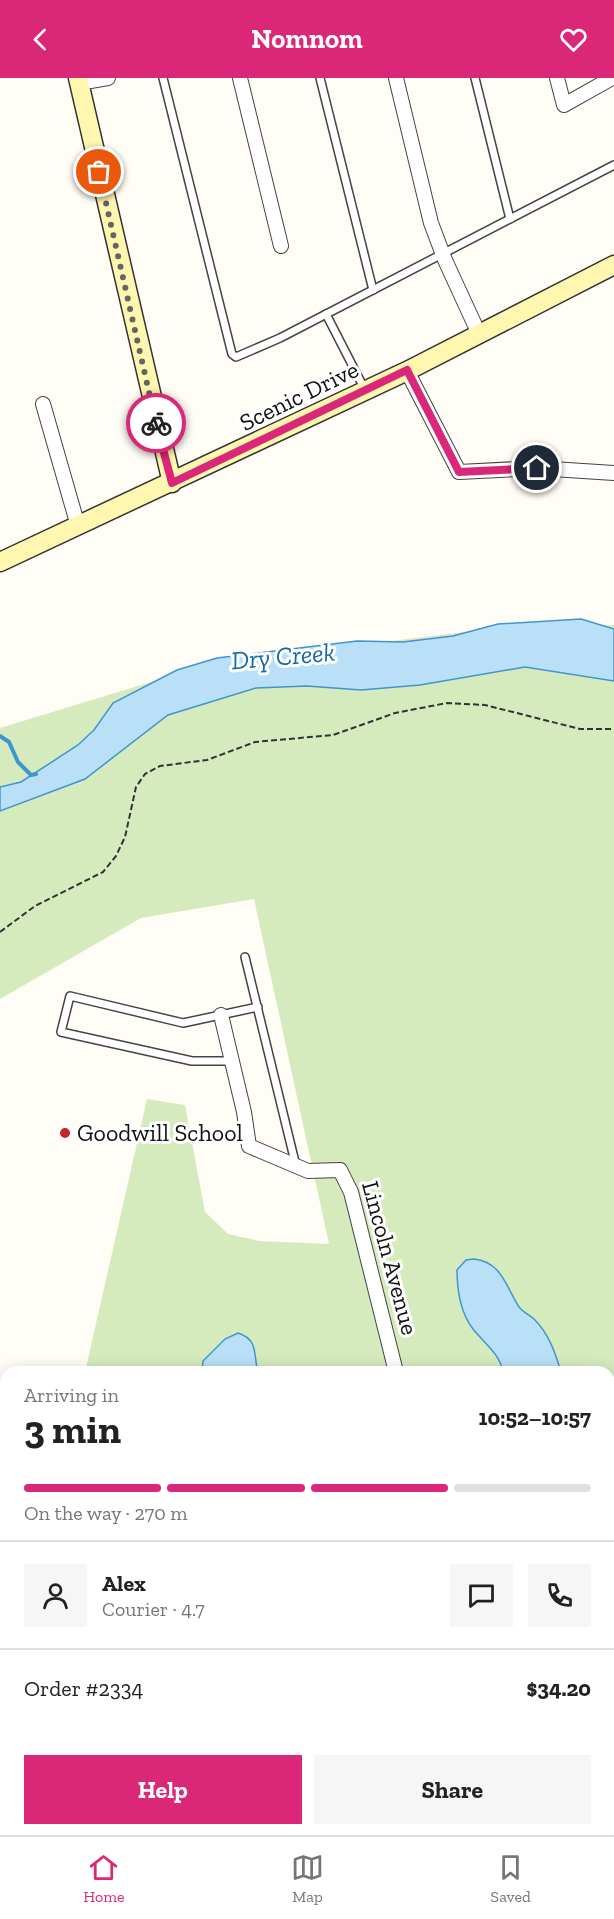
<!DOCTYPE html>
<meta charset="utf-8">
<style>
:root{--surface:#fff;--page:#f6f6f6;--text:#222;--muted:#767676;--line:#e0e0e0;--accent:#db2777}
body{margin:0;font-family:"Zilla Slab",serif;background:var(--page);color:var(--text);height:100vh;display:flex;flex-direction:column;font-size:22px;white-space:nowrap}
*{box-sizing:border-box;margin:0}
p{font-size:20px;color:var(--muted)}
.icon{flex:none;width:33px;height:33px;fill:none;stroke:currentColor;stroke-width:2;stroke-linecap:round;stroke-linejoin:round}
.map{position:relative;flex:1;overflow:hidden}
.drawer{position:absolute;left:0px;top:1288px;width:615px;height:470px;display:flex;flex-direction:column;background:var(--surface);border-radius:18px 18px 0 0;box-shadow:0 3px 15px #0003}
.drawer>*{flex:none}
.pin{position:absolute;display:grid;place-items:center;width:51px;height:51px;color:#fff;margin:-26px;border:3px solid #fff;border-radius:50%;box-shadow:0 2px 6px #0007}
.courier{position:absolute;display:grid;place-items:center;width:60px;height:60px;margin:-30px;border:4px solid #db2777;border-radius:50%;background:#fff;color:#222;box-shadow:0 2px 8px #0007}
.headline em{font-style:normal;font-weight:800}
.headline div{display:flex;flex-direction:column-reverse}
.headline{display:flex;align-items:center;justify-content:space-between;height:102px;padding:0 24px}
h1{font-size:39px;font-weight:800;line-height:45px}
.bar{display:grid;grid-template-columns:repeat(4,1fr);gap:9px 6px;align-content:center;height:72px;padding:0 24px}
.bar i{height:8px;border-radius:4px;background:var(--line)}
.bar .current{background:var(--accent)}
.bar p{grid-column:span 4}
.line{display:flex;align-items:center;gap:15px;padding:0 24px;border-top:2px solid var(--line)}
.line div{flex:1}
.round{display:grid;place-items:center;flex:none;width:63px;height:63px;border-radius:0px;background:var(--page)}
.cta{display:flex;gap:12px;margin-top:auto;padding:12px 24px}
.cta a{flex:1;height:69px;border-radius:0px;background:var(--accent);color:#fff;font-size:24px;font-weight:800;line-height:69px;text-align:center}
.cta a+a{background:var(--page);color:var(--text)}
header{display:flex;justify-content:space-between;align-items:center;height:78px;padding:0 24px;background:var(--accent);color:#fff;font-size:27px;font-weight:800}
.tab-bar{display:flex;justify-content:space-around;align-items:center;height:84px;border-top:2px solid var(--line);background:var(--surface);font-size:16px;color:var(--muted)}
.tab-bar a{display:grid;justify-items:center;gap:3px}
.tab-bar .current{color:var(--accent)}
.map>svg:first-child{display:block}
.green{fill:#d5ebbd}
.water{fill:#b9e0f7;stroke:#3f96cf;stroke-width:1.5}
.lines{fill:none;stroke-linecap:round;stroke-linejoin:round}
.stream{stroke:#3f96cf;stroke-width:4}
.lane-casing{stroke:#444;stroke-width:10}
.street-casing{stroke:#444;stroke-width:16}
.secondary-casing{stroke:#333;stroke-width:21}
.path{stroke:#333;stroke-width:2;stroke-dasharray:6 3;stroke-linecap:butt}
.lane{stroke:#fff;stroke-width:7}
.street{stroke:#fff;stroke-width:14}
.secondary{stroke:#fff6b0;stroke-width:18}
.done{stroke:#646461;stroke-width:6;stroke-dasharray:0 10.8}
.route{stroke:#db2777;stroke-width:8}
.poi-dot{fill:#c4262e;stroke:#fff;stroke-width:2}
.labels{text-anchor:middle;stroke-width:6;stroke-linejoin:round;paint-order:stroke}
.street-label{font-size:24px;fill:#111;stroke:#fff}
.poi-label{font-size:24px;fill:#111;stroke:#fff;text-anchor:start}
.water-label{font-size:26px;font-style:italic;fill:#1768a6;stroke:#fff}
</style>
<header><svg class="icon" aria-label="back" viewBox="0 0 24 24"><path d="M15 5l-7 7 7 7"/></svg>Nomnom<svg class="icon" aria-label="heart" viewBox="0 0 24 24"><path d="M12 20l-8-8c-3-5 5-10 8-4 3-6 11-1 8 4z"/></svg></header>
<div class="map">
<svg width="614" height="1757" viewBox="0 0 614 1757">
<rect width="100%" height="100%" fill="#fffdf5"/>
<g class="green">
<polygon points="614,547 614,1592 609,1593 609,1294 85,1294 147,1021 185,1027 205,1134 228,1156 259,1163 329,1166 254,821 141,840 0,921 0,650 213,585 505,549"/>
<polygon points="0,1560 6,1561 6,1752 262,1752 258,1757 0,1757"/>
</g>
<g class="water">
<polygon points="581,541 614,551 614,603 525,589 420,607 361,612 307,608 256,610 168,637 85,701 0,733 0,709 21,704 78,667 94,652 113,625 177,592 217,580 357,563 403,564 453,558 498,546"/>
<path d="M 474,1181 C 502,1184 506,1209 519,1229 C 523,1234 529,1237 534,1241 C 549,1256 555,1274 561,1294 L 503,1294 C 500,1276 484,1265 473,1251 C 460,1234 457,1213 457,1192 L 466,1182 Z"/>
<path d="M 238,1255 C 259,1262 253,1276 258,1294 L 202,1294 L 203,1283 L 225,1261 Z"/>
<polygon points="609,1394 614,1402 614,1471 609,1477"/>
</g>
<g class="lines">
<polyline class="stream" points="0,658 9,664 18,684 31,697 36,696"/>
<g class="lane-casing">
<g id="lane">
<polyline points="163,0 232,276 236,279 280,260 614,87"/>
<polyline points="320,0 373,212"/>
<polyline points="475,0 510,141"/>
<polyline points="326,236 365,312"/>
<polyline points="245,879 296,1088"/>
<polyline points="232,983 192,983 61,954 70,918 183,945 258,929"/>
</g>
</g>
<g class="street-casing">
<g id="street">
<polyline points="240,0 281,168"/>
<polyline points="396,0 431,145 445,182 479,256"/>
<polyline points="557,0 564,27 612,0"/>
<polyline points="79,5 108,0"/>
<polyline points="407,293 459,394 537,390 614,395"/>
<polyline points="43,326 78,448"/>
<polyline points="221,937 244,1034 249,1068 308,1093 340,1092 351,1114 396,1294"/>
<polyline points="609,1612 614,1611"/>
</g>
</g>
<g class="secondary-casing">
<g id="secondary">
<polyline points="78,0 172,405"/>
<polyline points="0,484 407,293 614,187"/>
<polyline points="518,1752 519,1757"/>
</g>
</g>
<polyline class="path" points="0,854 35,828 103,794 116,778 125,759 136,709 145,696 160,688 207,682 255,664 333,657 395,635 447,625 485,627 580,651 614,651"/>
<use href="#lane" class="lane"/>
<use href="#street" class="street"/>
<use href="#secondary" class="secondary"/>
</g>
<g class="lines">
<polyline class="done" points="99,94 156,345"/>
<polyline class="route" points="156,345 172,405 407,292 459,394 537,390"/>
</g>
<circle class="poi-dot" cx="65" cy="1055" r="6"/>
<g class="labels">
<g class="street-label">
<text transform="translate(299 318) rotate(-26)" y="8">Scenic Drive</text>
<text transform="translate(390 1180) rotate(75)" y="8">Lincoln Avenue</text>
</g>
<g class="poi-label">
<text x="77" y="1063">Goodwill School</text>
</g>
<g class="water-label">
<text transform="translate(283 578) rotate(-5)" y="9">Dry Creek</text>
</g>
</g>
</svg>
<div class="pin" style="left:99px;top:94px;background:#ea580c"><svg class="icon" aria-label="bag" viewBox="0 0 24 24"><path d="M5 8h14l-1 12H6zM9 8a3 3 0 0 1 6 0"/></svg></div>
<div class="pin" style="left:537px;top:390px;background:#1f2937"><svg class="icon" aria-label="home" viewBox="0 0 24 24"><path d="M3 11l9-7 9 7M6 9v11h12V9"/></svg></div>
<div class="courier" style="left:156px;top:345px"><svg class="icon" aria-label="bike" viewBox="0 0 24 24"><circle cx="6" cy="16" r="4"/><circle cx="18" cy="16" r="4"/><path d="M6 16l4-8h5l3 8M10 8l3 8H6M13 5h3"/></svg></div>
<section class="drawer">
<div class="headline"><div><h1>3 min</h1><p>Arriving in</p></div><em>10:52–10:57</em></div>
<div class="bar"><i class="current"></i><i class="current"></i><i class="current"></i><i></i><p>On the way · 270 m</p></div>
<div class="line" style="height:108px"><a class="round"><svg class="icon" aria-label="person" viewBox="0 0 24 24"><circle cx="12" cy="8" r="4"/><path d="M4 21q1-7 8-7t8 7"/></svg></a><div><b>Alex</b><p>Courier · 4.7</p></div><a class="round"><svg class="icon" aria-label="chat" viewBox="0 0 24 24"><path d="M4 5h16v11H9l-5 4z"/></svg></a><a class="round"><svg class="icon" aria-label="phone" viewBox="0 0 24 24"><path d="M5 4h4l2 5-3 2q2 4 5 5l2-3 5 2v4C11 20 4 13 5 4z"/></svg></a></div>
<div class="line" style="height:78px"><div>Order #2334</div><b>$34.20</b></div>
<div class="cta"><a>Help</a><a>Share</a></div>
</section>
</div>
<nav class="tab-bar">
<a class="current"><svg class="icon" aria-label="home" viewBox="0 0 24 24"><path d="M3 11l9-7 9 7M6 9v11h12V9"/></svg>Home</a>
<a><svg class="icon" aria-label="map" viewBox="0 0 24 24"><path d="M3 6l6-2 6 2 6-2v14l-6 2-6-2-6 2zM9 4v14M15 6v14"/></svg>Map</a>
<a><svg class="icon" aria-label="saved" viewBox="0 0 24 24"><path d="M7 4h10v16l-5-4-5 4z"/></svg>Saved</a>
</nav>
